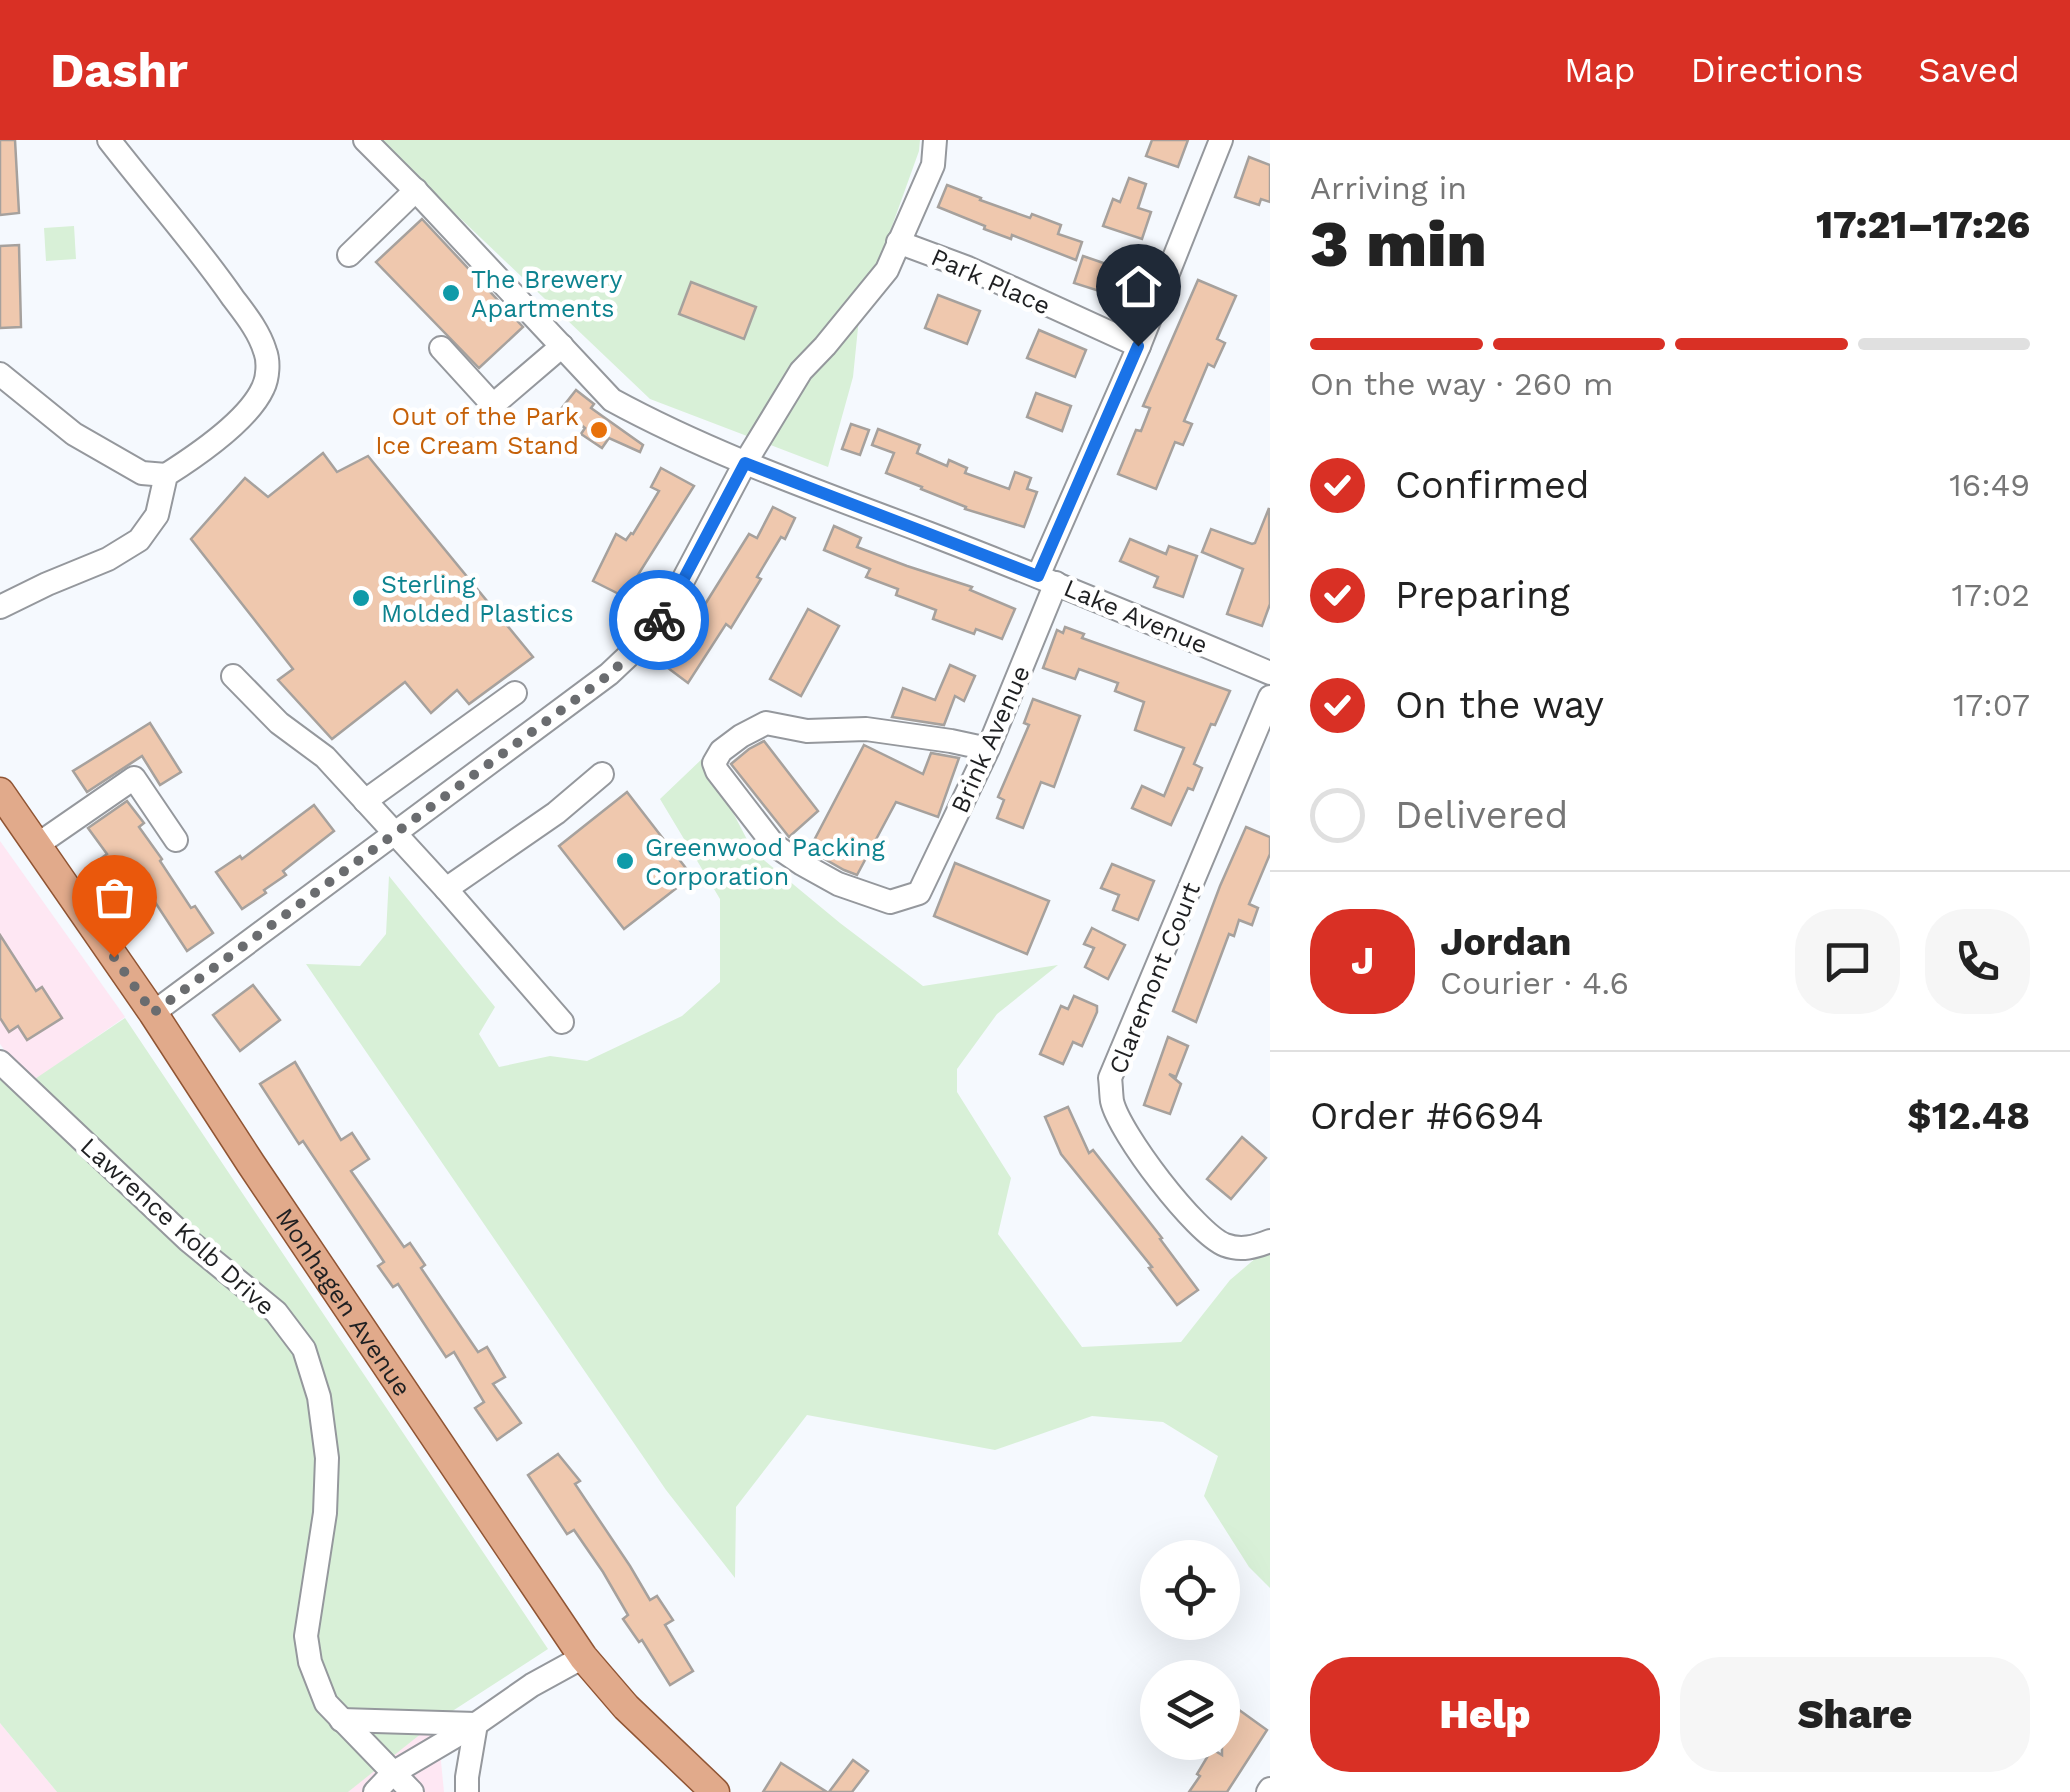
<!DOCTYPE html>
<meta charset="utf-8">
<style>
:root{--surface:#fff;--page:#f6f6f6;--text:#222;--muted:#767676;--line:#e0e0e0;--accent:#d93025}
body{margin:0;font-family:"Work Sans",sans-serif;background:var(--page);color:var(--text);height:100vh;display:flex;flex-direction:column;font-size:38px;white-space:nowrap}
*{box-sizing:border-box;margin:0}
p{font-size:32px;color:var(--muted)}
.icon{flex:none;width:55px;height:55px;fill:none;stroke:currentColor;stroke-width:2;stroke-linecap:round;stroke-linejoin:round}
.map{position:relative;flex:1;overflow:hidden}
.side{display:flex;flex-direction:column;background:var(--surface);width:800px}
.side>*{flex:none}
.buttons{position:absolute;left:1140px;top:1400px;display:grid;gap:20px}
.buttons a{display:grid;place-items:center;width:100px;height:100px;border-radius:50%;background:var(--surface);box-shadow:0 10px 40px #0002;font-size:50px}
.pin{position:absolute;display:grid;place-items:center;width:85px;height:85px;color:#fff;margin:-102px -42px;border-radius:50% 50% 50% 0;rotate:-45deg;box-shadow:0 0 10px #0007}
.pin .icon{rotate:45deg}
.courier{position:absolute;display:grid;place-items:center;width:100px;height:100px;margin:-50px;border:8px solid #1a73e8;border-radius:50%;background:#fff;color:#222;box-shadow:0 2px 12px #0007}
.headline em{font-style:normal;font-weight:800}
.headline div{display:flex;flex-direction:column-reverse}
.headline{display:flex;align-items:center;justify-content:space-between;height:170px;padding:0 40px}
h1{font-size:65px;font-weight:800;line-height:75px}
.bar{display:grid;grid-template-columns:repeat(4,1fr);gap:15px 10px;align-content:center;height:120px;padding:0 40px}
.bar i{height:12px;border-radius:8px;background:var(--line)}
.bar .selected{background:var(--accent)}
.bar p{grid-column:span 4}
.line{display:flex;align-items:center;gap:25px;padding:0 40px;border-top:2px solid var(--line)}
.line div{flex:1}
.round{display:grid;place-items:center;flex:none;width:105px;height:105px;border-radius:40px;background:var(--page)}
ol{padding:0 40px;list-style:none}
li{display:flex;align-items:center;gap:30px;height:110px}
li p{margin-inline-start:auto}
li .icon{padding:10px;border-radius:50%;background:var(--accent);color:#fff;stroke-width:4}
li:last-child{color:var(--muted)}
li i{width:55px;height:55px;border:5px solid var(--line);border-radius:50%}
.primary-button{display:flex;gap:20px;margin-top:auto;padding:20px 40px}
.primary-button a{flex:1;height:115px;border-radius:40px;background:var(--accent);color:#fff;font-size:40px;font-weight:800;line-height:115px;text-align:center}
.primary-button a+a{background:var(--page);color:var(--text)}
header{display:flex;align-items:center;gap:60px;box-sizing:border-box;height:140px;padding:0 50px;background:var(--accent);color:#fff}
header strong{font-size:48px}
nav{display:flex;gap:55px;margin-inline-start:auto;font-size:35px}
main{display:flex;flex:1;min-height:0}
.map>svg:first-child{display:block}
.education{fill:#fee7f3}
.green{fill:#d8f0d7}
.building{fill:#efc8ae;stroke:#a6a19d;stroke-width:2.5}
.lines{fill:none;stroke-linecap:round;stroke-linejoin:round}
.minor-casing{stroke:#95989d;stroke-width:26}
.major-casing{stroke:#905534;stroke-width:31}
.minor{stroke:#fff;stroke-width:22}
.major{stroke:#e1aa8b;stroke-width:28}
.done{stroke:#6a6c6f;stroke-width:10;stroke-dasharray:0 18}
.route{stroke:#1a73e8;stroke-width:12}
.culture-dot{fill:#0f9aa8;stroke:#fff;stroke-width:4}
.food-dot{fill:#e8710a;stroke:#fff;stroke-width:4}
.labels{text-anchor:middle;stroke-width:9;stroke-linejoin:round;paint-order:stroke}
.culture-label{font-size:25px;fill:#0d838f;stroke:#fff;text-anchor:start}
.street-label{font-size:25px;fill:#1f2022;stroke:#fff}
.food-label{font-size:25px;fill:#c56008;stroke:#fff;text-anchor:end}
</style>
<header>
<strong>Dashr</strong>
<nav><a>Map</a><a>Directions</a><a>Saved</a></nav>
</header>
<main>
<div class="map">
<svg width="1270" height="1652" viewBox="0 0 1270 1652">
<rect width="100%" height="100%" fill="#f5f9fe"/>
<g class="education">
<polygon points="0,701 125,877 29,944 0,904"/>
<polygon points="437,1581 444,1652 348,1652 352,1648"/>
<polygon points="0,1583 57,1652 0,1652"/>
</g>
<g class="green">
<polygon points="378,0 920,0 919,11 859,178 853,237 828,327 650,259"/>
<polygon points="74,86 76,119 46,121 44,88"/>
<polygon points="704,617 753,711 840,783 923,846 1058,825 997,874 957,929 957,952 1011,1038 998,1094 1082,1207 1181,1202 1230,1140 1270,1106 1270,1448 1249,1427 1204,1356 1218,1316 1163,1282 1092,1276 995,1310 807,1275 736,1367 735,1438 666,1350 306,824 360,826 386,794 389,736 495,867 479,894 499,927 550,916 587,921 682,876 720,842 720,759 660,659"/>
<polygon points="125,878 548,1509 437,1581 348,1652 57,1652 0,1583 0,928 29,943"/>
</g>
<g class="building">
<polygon points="0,0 15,0 19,73 0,75"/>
<polygon points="1152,0 1188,0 1178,27 1146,16"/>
<polygon points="1249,17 1270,25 1270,62 1261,59 1259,65 1235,57"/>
<polygon points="1129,38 1146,44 1138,68 1151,72 1142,99 1103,86 1113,59 1120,62"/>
<polygon points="947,45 981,58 980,60 1030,78 1032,74 1061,85 1058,94 1082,102 1076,120 1012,95 1011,99 984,89 985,86 938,67"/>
<polygon points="422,79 523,187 479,228 376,122"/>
<polygon points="19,105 21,187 0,188 0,106"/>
<polygon points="1083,116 1124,130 1115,156 1074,143"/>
<polygon points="1198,140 1236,156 1217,199 1225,203 1214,227 1208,224 1184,281 1192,284 1183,305 1175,302 1156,349 1118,334 1136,290 1141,291 1150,268 1143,266"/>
<polygon points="691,142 756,167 744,199 679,174"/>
<polygon points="938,155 980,171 967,204 925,188"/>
<polygon points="1039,190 1086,210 1075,237 1027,218"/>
<polygon points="576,250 594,264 591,268 643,305 640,312 609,298 602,308 581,294 585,288 561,269"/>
<polygon points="1036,253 1071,266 1062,291 1027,277"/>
<polygon points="851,284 869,290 860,315 842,309"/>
<polygon points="878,289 920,305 917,313 947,326 949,320 967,328 965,333 1009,349 1015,332 1031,338 1027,349 1037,352 1024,387 965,369 966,367 921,349 922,347 886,333 894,313 872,305"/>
<polygon points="323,313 337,332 368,316 533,517 469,564 457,550 431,573 405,542 332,599 278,540 293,529 191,399 245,338 268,357"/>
<polygon points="661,328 694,346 636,438 638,439 629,459 593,441 616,394 626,400 631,393 633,394 659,351 651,347"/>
<polygon points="773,367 795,378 785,399 781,397 757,437 761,439 731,488 726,484 688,543 664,525 684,498 749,394 757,398"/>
<polygon points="1269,368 1270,464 1262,486 1227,474 1243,429 1202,412 1211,389 1252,404 1255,403"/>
<polygon points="834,386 861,398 857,407 907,426 972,447 970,450 1015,469 1002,499 976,489 974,494 933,479 936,470 896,455 898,449 866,437 870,429 824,410"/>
<polygon points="1130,399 1166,414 1169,406 1197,416 1183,457 1154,447 1158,437 1120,421"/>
<polygon points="808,469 839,486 801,556 770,539"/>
<polygon points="1065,487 1084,494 1082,498 1230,551 1215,585 1211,584 1194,624 1202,628 1193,650 1188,648 1171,685 1132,668 1142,646 1164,656 1184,608 1135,590 1144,562 1115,551 1118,543 1079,529 1075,539 1043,528 1057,490 1063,493"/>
<polygon points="950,525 975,536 964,561 955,556 944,585 892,577 903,548 935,560"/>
<polygon points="1033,559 1080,576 1054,647 1041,642 1023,688 997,678 1004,660 998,657 1029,585 1024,583"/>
<polygon points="150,583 181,632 160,645 142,616 87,652 73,631"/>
<polygon points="764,601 818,671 789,697 731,624 749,609"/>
<polygon points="864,605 923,634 931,613 959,618 938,677 896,662 857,735 844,730 809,710"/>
<polygon points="627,652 692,736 624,789 559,706"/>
<polygon points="127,661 144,683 139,687 162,719 160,721 191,768 195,766 213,793 187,811 138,736 110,757 89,727 107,714 88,688"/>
<polygon points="314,665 334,691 283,731 286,735 264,750 266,753 242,769 216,732 240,716 242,719"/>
<polygon points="1246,687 1270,697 1270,714 1249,764 1258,768 1252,785 1239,780 1234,796 1229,794 1196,882 1173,871 1220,746"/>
<polygon points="955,723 1049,761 1027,814 934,776"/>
<polygon points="1112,724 1154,741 1138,780 1113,770 1119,755 1101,748"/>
<polygon points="1092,788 1125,805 1108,839 1085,827 1094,808 1084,804"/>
<polygon points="0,795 36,851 42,847 62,878 27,900 18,886 9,892 0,878"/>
<polygon points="253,845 280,880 240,911 213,875"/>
<polygon points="1074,856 1097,866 1097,872 1082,906 1073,902 1063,924 1040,914 1061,866 1068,869"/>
<polygon points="1168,897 1188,906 1176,937 1169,934 1181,944 1170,974 1144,965"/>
<polygon points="295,922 341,1000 352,993 369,1019 351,1031 404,1107 410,1103 425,1125 421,1128 478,1212 487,1207 505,1237 493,1244 521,1283 497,1300 475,1268 484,1262 454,1212 446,1217 398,1144 393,1147 378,1126 384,1122 303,1001 299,1004 260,944"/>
<polygon points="1068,967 1089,1013 1093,1010 1162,1098 1160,1099 1198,1150 1177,1165 1149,1128 1152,1127 1061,1014 1045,977"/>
<polygon points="1242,997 1266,1018 1231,1059 1207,1039"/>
<polygon points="558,1314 580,1341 575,1344 630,1426 650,1460 657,1456 673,1480 665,1485 693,1531 670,1545 642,1500 639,1502 623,1479 628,1475 603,1432 574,1390 567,1394 528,1335"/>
<polygon points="1235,1567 1267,1590 1227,1652 1189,1652 1200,1636 1197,1634 1212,1609 1222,1615 1222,1585"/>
<polygon points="853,1620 868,1631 852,1652 829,1652"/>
<polygon points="781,1623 827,1652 763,1652"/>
</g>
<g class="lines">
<g class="minor-casing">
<g id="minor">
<path d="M 365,0 L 421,56 L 612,260 C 713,315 823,353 930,394 C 1044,438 1157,485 1270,533"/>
<polyline points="898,102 968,128 1139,206"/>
<polyline points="349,115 416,50"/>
<polyline points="441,208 493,265 562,206"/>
<polyline points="0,234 74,294 142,333 166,335"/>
<polyline points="1038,436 1139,206 1221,0"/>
<path d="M 0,467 L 47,444 L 108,419 L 139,400 L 157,375 L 166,335 C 196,316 248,281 263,248 C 268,238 269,221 265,211 C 259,191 245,174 233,158 C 195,103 150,53 109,0"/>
<polyline points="233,536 279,583 325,617 446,749 562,882"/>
<path d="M 1270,557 L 1110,938 C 1111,945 1111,954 1112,961 C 1119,993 1196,1094 1225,1105 C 1241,1111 1255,1107 1270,1101"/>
<polyline points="988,609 951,601 866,589 807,591 766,583 741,596 721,611 714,623 717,631 774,705 802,724 838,744 890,762 919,753 988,609 1056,443"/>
<polyline points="365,661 515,553"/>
<polyline points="37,705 134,638 176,700"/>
<polyline points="446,749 556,673 602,634"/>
<polyline points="153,873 609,534 644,501 672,461 745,323 801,231 825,206 887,130 933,25 935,0"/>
<polyline points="0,922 189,1101 276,1172 304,1209 319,1257 327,1318 325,1373 306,1496 310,1522 326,1563 412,1652"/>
<polyline points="341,1580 476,1584 467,1637 467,1652"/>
<polyline points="375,1652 393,1633 476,1584 532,1545 583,1517"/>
<polyline points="1268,1652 1270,1649"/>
</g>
</g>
<g class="major-casing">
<g id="major">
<path id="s1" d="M 0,652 L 153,873 L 251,1024 L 583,1517 L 626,1567 L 715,1652"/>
</g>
</g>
<use href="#minor" class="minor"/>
<use href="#major" class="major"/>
</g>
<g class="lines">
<polyline class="done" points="114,817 153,873 610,534 644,501 659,480"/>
<polyline class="route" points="659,480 672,461 745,323 1038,436 1138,206"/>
</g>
<g class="culture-dot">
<circle cx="451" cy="153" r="10"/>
<circle cx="361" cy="458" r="10"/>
<circle cx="625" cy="721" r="10"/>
</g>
<circle class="food-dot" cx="599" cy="290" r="10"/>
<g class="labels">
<g class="culture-label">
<text x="471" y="148">The Brewery<tspan x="471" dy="29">Apartments</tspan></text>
<text x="381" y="453">Sterling<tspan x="381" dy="29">Molded Plastics</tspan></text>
<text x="645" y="716">Greenwood Packing<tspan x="645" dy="29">Corporation</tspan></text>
</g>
<g class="street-label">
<text transform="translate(991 141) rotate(24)" y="9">Park Place</text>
<text transform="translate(1136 476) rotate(23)" y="9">Lake Avenue</text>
<text transform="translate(990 599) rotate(-66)" y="9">Brink Avenue</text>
<text transform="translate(1154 838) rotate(-68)" y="9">Claremont Court</text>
<text transform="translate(178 1086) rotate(42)" y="9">Lawrence Kolb Drive</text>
<text dy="9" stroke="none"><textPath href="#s1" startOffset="615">Monhagen Avenue</textPath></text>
</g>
<g class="food-label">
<text x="579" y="285">Out of the Park<tspan x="579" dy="29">Ice Cream Stand</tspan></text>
</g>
</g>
</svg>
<div class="buttons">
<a><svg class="icon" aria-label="locate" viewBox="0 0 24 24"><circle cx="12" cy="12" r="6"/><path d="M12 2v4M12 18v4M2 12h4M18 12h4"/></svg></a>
<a><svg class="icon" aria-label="layers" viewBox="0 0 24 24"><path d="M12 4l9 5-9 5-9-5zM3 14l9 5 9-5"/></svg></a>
</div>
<div class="pin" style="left:114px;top:817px;background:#ea580c"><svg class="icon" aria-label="bag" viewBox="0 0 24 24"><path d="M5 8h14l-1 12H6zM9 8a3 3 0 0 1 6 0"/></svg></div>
<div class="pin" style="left:1138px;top:206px;background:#1f2937"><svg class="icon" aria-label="home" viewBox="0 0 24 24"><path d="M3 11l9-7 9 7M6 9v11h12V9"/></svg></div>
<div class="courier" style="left:659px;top:480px"><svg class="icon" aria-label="bike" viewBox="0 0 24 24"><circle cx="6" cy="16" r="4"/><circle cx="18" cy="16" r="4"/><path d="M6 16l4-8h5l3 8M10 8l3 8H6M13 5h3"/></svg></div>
</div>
<section class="side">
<div class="headline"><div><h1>3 min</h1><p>Arriving in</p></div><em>17:21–17:26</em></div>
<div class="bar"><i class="selected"></i><i class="selected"></i><i class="selected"></i><i></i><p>On the way · 260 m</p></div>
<ol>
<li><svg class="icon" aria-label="check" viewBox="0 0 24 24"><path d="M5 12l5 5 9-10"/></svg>Confirmed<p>16:49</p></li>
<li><svg class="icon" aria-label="check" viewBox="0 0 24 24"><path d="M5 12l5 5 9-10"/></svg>Preparing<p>17:02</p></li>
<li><svg class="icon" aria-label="check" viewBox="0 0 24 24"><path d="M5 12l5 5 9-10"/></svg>On the way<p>17:07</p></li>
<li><i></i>Delivered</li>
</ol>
<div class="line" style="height:180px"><b class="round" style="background:var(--accent);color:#fff">J</b><div><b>Jordan</b><p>Courier · 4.6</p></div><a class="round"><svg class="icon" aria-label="chat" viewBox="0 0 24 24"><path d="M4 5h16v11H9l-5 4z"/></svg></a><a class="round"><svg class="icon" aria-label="phone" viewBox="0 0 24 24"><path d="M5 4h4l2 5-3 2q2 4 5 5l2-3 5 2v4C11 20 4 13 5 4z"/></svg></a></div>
<div class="line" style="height:130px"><div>Order #6694</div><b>$12.48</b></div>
<div class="primary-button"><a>Help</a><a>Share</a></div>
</section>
</main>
